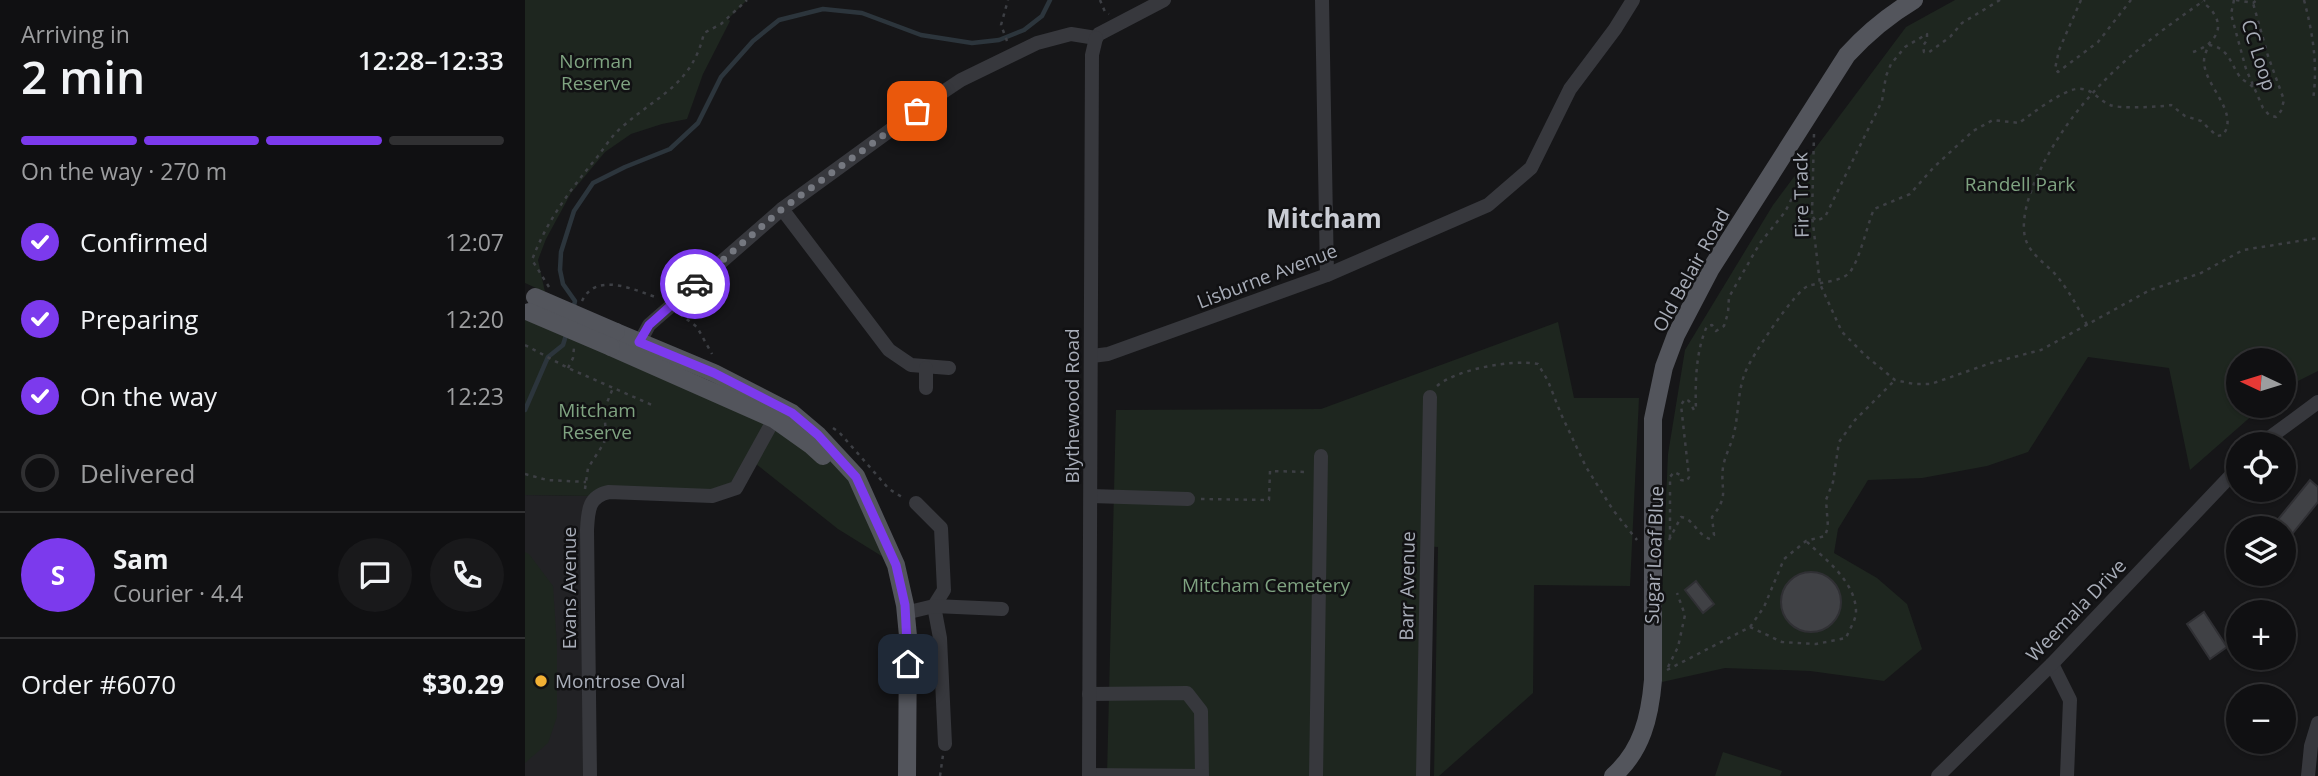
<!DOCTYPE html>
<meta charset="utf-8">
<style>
:root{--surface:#101012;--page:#19191b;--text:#f1f3f6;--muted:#9c9d9f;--line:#303032;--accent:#7c3aed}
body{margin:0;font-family:"Open Sans",sans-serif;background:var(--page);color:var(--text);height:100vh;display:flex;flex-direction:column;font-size:26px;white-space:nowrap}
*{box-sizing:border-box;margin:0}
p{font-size:23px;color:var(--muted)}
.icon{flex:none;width:38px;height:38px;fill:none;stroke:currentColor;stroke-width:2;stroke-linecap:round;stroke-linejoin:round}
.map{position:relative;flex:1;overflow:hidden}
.sheet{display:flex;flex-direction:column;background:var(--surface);width:525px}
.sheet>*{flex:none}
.needle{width:46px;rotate:274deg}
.tools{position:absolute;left:1701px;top:348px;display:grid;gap:14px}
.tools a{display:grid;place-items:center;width:70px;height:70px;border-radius:50%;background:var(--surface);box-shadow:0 2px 5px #0004,0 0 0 2px var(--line);font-size:35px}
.pin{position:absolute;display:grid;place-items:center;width:60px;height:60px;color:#fff;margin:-30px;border-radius:14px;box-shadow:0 4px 10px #0006}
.courier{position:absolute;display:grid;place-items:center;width:70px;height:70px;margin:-35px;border:5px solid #7c3aed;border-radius:50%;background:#fff;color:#222;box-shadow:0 2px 9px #0007}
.summary em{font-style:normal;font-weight:600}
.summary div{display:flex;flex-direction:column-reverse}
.summary{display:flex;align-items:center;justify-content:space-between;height:119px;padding:0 21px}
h1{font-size:46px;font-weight:600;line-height:52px}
.bar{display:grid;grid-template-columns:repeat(4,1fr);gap:10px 7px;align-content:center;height:84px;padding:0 21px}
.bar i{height:9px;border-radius:5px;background:var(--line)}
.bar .selected{background:var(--accent)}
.bar p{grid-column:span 4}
.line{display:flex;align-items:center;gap:18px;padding:0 21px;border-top:2px solid var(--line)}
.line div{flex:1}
.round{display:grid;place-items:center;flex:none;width:74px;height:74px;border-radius:37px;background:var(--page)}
ol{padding:0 21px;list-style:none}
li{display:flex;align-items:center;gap:21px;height:77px}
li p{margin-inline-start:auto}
li .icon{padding:7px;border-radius:50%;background:var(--accent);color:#fff;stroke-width:4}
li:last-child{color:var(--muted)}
li i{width:38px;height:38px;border:4px solid var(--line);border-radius:50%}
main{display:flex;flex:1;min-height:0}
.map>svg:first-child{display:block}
.built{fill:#222225}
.green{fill:#1e261f}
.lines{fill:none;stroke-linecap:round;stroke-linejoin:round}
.stream{stroke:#2c353c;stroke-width:4.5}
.building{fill:#404145;stroke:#303034;stroke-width:2}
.path{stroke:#3d3f44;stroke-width:2.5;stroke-dasharray:3.5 5;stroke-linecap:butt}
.minor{stroke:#37383d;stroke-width:14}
.major{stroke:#53555c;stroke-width:18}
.major-bridge{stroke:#53555c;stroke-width:18}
.done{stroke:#757880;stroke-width:7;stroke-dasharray:0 12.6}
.route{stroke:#7c3aed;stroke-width:9}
.poi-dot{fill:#f2b134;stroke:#111113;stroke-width:2.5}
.labels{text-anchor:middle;stroke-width:5;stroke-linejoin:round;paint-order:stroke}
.street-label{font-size:19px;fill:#a8adb8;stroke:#111113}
.park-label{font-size:19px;fill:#7fa381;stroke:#111113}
.poi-label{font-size:19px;fill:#a8adb8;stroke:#111113;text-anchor:start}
.district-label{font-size:26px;font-weight:bold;fill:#c9ccd4;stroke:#111113}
</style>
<main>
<section class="sheet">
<div class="summary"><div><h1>2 min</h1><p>Arriving in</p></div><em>12:28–12:33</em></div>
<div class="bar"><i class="selected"></i><i class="selected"></i><i class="selected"></i><i></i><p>On the way · 270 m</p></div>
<ol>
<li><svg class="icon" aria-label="check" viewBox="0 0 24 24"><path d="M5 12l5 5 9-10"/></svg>Confirmed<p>12:07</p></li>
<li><svg class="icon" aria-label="check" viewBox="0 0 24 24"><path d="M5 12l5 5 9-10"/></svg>Preparing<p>12:20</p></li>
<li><svg class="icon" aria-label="check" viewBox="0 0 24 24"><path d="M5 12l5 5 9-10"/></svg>On the way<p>12:23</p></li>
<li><i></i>Delivered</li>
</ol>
<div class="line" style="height:126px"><b class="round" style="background:var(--accent);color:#fff">S</b><div><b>Sam</b><p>Courier · 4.4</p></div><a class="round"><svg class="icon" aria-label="chat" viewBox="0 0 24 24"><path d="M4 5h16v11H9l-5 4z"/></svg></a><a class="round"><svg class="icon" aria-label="phone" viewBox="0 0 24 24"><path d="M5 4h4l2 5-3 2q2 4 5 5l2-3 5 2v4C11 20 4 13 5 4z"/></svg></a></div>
<div class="line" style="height:91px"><div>Order #6070</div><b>$30.29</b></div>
</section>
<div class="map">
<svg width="1793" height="776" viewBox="0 0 1793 776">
<rect width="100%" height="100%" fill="#161618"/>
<polygon class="built" points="0,495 70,496 63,510 65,776 0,776"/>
<g class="green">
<polygon points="0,0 222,0 203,19 205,21 178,74 162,119 137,124 106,134 80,152 46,193 21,239 13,260 20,292 0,283"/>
<polygon points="1430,0 1793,0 1793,371 1759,388 1759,360 1713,360 1713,406 1738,406 1665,470 1644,368 1563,357 1503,452 1462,466 1397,478 1343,480 1313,529 1309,553 1352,578 1382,604 1397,649 1359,681 1285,671 1200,668 1137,682 1137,594 1143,454 1160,350 1248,205 1381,27"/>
<polygon points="0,310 192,394 331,476 371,565 313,529 226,460 211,488 70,496 0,495"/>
<polygon points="1033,322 1049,398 1114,398 1105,586 1009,585 1008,693 914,776 909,776 913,547 897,546 893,776 582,776 591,410 796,409"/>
<polygon points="0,552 4,554 28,586 32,646 32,717 23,743 0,763"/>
<polygon points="1198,752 1257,771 1255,776 1190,776"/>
</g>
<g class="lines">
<g class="stream">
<polyline points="48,310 50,301 38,284 35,270 36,252 49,211 68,183 100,167 145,149 173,123 196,77 228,41 254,20 298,9 337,13 396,35 447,43 474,40 499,30 517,16 525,0"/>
<polyline points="0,410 23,357 38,345 42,332"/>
</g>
</g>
<g class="building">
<polygon points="1785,480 1793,487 1793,502 1759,544 1759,528 1746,528"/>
<circle cx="1286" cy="602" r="30"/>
<polygon points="1171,581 1189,604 1178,613 1160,590"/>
<polygon points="1679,612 1702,647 1685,659 1662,624"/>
</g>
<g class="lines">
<g class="path">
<polyline points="575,0 580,12 584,14"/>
<polyline points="1556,0 1534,50 1530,69 1533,72 1573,42 1606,0"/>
<polyline points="1709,0 1706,14 1721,69 1738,108 1744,115 1751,117 1756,111 1759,100 1743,56 1728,3"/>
<polyline points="1711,0 1728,3 1732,0"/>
<path d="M 1779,0 C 1788,34 1793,65 1788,100"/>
<polyline points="482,41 476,25 483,0"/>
<path d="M 1668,52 C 1684,47 1701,32 1689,14 C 1687,9 1681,5 1677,2"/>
<polyline points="1289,134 1287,215 1295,284 1317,332 1341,356 1370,380 1389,384 1406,384 1466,363 1516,350 1625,290 1676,273 1718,250 1793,238"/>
<polyline points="1288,217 1291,221 1300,217 1357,101 1361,76 1366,64 1380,47 1402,34 1402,40 1398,46 1399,52 1403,53 1425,37 1437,23 1475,0"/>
<path d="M 24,287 L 7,260 C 22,220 46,189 73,156 C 80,147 87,135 97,127 C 133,95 167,85 179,33 L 196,24 L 222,0"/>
<path d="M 57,301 C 71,271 110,290 133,298"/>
<polyline points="155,314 172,327 187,354"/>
<path d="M 1562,325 C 1553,307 1544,291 1531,275 C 1522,265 1508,256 1502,243 C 1494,225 1503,198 1510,181 C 1546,100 1608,49 1680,0"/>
<polyline points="0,345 43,368 127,405"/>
<polyline points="43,368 48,358 49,348"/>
<path d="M 912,386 C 932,369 988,359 1013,364 L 1023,381 L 1036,414 L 1061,467 L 1088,510 L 1112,540"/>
<polyline points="308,428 314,432 364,489 380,499"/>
<polyline points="0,474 22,480 61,482"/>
<path d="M 1145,485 L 1145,477 L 1149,472 L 1155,475 L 1156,480 L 1162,481 L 1164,477 L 1156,405 L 1160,399 L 1164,401 L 1169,410 L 1171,409 C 1170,381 1171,351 1182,326 L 1187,325 L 1191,331 L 1199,326 L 1203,313 L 1204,297 L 1235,243 L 1260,212 L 1271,190 L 1282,172 L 1288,171"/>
<polyline points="60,489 63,468 79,443 81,434 79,410 88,388"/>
<polyline points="676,499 744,500 745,471 782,472"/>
<polyline points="1145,538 1145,492"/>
<path d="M 1144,540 L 1156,517 C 1169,519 1172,535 1185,539 L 1189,535 L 1187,517 C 1205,494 1195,492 1198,467 C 1200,456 1205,447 1208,437 C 1214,416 1212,393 1220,373 C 1225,358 1270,291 1283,286 C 1295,282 1314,282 1323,274 C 1334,264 1342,225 1349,209 L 1385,194 L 1409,167 L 1448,131 L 1468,120 L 1494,123 C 1506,114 1537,91 1551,89 C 1567,87 1573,100 1585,105 C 1594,109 1635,107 1646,105 L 1660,116 L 1676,121 L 1692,136 L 1698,135 C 1715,112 1679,86 1679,61 C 1679,56 1682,49 1684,45 C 1704,48 1705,63 1715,77 C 1719,81 1725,84 1729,88"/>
<path d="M 1225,627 L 1257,642 L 1291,644 L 1321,638 C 1324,630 1331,620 1331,612 C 1331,582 1301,560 1281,541"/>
<polyline points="1143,667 1153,647 1160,615 1152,593"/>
<polyline points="1142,670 1225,627 1239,607 1259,559 1281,541 1300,536 1303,527 1301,500 1308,482 1314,442 1330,420 1370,380"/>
<polyline points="415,776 418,755"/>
</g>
<g class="minor">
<polyline points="797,0 802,275"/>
<polyline points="571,38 574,34 639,0"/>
<polyline points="257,209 364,350 386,365 424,368"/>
<polyline points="110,351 124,325 257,209 415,94 436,80 512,43 546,34 571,38"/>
<polyline points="567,356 583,354 802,275 963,205 1006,168 1045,89 1090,29 1108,0"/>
<polyline points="401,368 401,388"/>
<polyline points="1736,444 1793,402"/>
<polyline points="566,496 663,499"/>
<polyline points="391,503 416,528 419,590 409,606 415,638 420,744"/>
<polyline points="380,613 409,606 477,609"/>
<polyline points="1527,664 1545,700 1542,776"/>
<polyline points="564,694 662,693 676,711 677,776"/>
<polyline points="564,775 677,776"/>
<path d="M 65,776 L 62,530 C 63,512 63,496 84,492 L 187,496 L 211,488 L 249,419"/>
<polyline points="564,776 567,55 571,38"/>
<polyline points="791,776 796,456"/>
<polyline points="898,776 905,397"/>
<polyline points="1413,776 1527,664 1713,468"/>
<polyline points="1783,776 1786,746 1793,723"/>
</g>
<g class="major">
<polyline points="91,332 189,373 267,413 293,435 331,476 371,565 380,605 383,636 382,776"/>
<polyline points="86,347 249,419 287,446 298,456"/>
<path d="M 1088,776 C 1117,751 1125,716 1128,680 L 1128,419 L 1139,367 L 1151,335 L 1185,270 L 1322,55 C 1342,33 1364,15 1389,0"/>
</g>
<g class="major-bridge">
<polyline points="10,297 91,332"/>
<polyline points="4,312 86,347"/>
</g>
</g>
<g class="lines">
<polyline class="done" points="170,284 257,209 392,111"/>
<polyline class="route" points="170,284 124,325 114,342 189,373 267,413 293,435 331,477 371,565 380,605 383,664"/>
</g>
<circle class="poi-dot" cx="16" cy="681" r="7"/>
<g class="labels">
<g class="street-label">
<text transform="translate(1734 55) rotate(72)" y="7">CC Loop</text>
<text transform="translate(1276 195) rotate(-91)" y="7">Fire Track</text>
<text transform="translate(1166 270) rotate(-61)" y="7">Old Belair Road</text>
<text transform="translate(742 276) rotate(-21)" y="7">Lisburne Avenue</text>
<text transform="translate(547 406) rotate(-90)" y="7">Blythewood Road</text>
<text transform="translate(1129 555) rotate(-88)" y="7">Sugar Loaf Blue</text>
<text transform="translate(882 586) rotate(-89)" y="7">Barr Avenue</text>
<text transform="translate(44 588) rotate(-90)" y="7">Evans Avenue</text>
<text transform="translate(1551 610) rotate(-46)" y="7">Weemala Drive</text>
</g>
<g class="park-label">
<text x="71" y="68">Norman<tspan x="71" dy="22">Reserve</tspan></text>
<text x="1495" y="191">Randell Park</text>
<text x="72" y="417">Mitcham<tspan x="72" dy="22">Reserve</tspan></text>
<text x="741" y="592">Mitcham Cemetery</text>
</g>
<g class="poi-label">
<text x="30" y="688">Montrose Oval</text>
</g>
<g class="district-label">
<text x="799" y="228">Mitcham</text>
</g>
</g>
</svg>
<div class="tools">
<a><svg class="needle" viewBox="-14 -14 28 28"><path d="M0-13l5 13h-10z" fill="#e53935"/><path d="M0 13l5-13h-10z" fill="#9c9d9f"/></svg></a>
<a><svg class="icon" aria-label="locate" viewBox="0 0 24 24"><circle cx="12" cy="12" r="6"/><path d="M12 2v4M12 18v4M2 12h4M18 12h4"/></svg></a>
<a><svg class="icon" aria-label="layers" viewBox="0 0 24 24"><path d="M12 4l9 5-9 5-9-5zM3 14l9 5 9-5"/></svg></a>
<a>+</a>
<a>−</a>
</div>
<div class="pin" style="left:392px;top:111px;background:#ea580c"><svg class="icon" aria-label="bag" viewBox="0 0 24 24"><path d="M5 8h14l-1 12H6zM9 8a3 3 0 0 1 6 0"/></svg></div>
<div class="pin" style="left:383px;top:664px;background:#1f2937"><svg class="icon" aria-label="home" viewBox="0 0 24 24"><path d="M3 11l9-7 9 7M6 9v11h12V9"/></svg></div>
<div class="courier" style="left:170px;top:284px"><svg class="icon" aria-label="car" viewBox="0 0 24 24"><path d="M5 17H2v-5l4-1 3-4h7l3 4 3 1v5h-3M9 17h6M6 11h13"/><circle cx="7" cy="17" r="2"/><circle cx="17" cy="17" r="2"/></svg></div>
</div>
</main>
